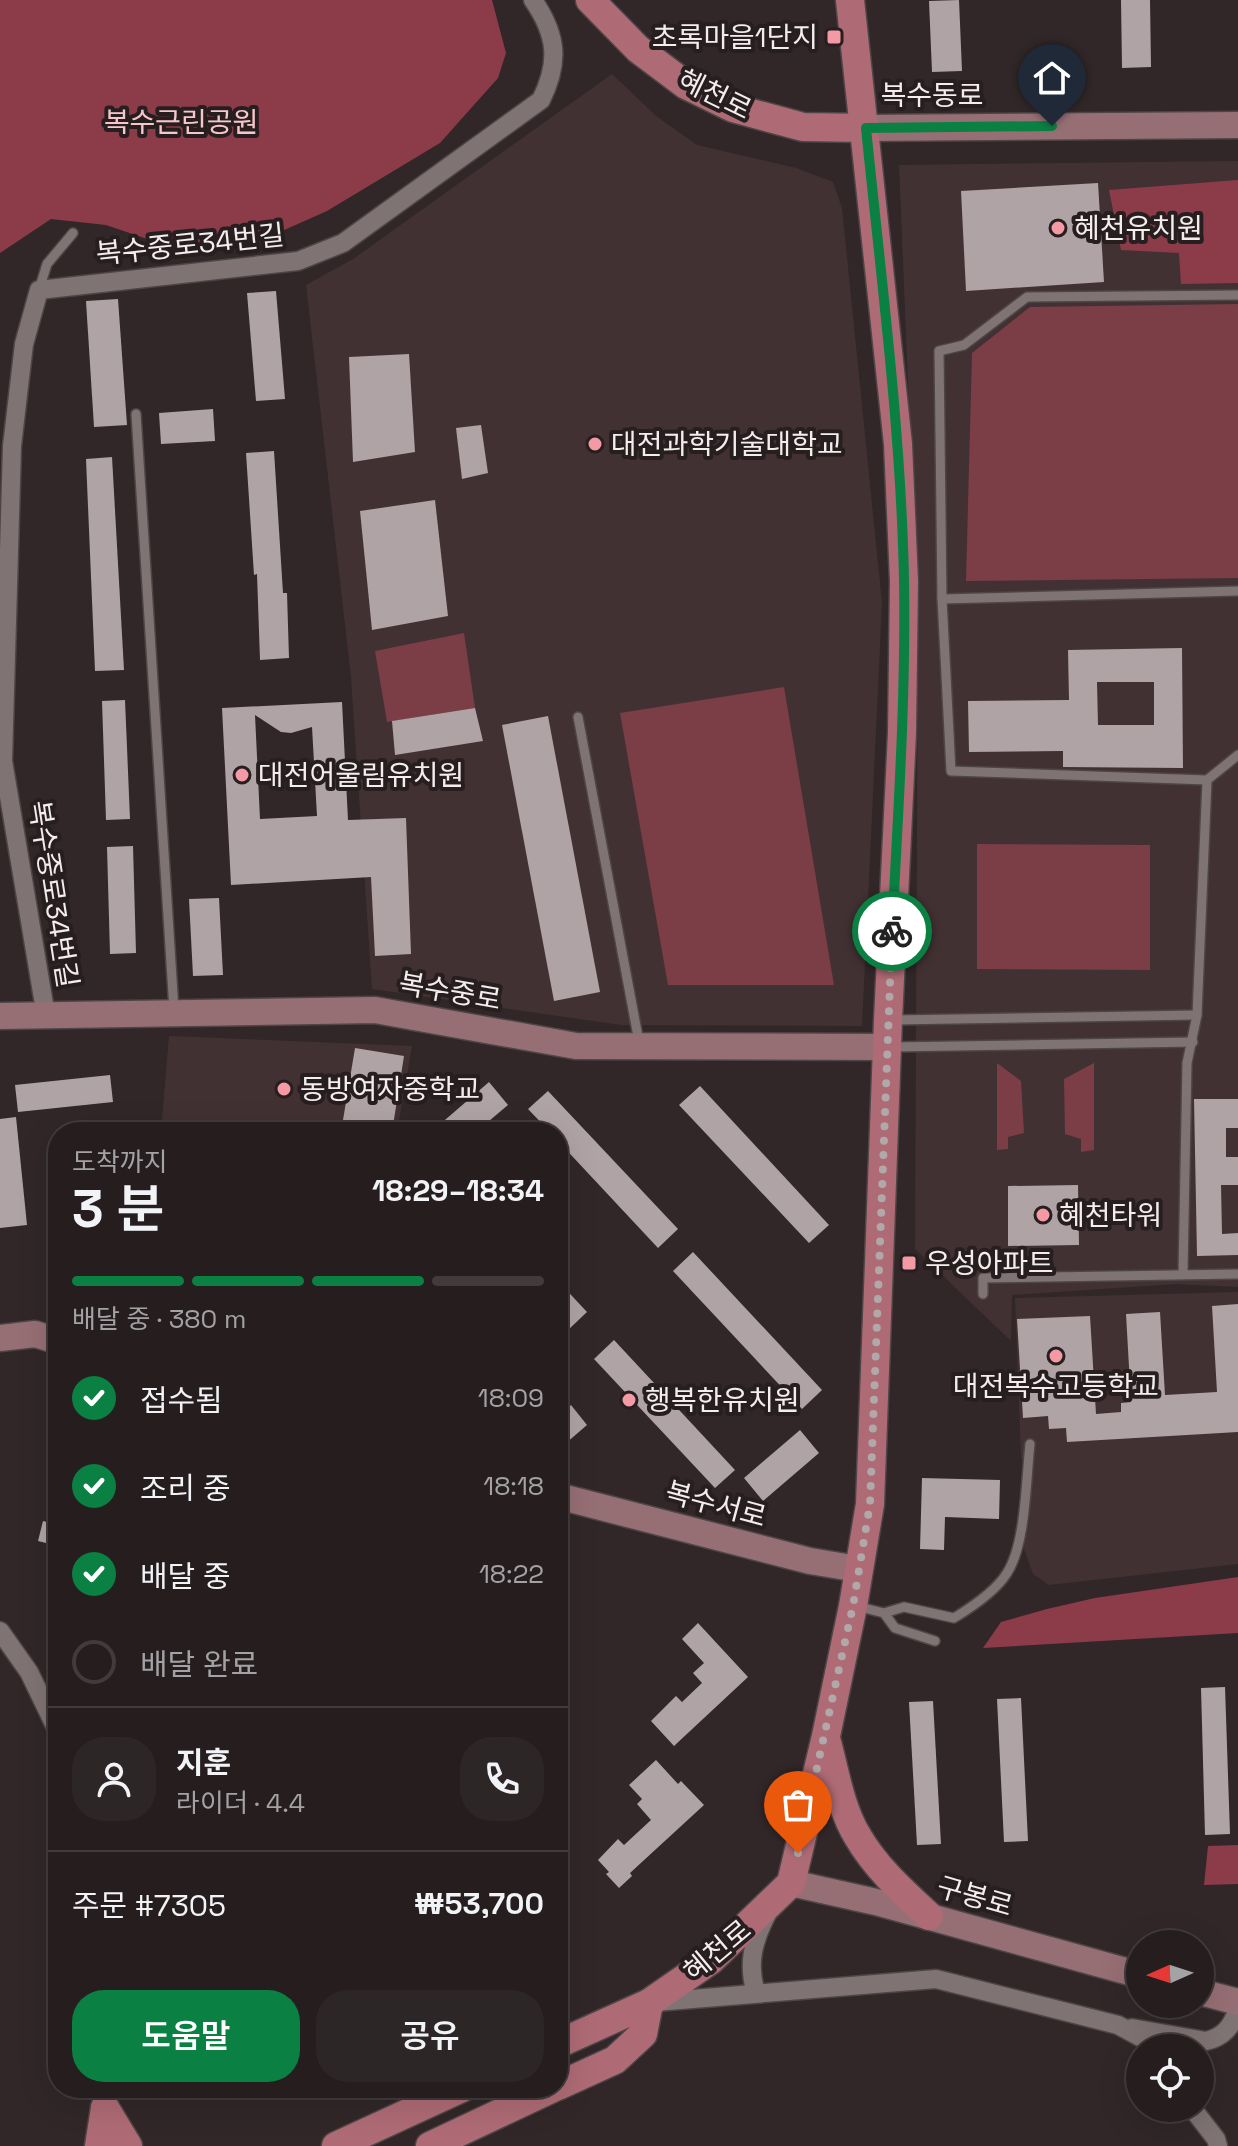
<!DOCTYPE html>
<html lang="ko">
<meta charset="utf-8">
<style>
:root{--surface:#251d1e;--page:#2d2627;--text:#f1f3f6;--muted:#a3a2a4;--line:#423b3c;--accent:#0b8043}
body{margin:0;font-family:"Space Grotesk","Noto Sans KR",sans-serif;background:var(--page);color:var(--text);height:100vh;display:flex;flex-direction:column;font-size:30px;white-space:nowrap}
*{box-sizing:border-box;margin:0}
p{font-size:26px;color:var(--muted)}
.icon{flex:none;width:44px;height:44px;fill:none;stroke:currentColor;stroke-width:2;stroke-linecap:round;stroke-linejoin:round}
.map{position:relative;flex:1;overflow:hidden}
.drawer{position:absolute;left:48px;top:1122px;width:520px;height:976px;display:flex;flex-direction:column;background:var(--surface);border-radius:32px;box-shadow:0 8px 32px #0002,0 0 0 2px var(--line)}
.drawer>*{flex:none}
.needle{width:52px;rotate:267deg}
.buttons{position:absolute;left:1126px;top:1930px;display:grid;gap:16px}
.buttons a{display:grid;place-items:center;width:88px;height:88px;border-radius:50%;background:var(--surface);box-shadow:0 8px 32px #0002,0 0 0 2px var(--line);font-size:40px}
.pin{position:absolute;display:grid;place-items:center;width:68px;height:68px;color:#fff;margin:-82px -34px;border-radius:50% 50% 50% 0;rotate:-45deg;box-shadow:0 0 8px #0007}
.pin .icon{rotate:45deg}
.courier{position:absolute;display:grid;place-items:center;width:80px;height:80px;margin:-40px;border:6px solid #0b8043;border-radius:50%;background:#fff;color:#222;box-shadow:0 2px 10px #0007}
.headline em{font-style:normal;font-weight:600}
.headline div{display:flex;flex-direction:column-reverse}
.headline{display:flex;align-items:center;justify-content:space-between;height:136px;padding:0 24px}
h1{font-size:52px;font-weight:600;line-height:60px}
.bar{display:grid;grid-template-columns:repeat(4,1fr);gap:12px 8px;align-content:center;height:96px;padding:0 24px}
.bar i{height:10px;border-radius:6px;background:var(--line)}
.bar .active{background:var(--accent)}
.bar p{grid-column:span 4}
.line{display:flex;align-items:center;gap:20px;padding:0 24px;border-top:2px solid var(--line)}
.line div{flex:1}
.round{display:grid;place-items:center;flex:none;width:84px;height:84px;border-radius:32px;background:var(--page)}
ol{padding:0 24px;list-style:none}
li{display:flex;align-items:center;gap:24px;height:88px}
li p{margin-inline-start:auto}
li .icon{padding:8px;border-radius:50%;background:var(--accent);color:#fff;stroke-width:4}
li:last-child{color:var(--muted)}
li i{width:44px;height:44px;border:4px solid var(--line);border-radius:50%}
.action{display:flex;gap:16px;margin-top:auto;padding:16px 24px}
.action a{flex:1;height:92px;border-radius:32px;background:var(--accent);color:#fff;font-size:32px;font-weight:600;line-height:92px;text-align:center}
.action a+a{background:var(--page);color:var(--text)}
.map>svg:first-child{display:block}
.built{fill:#423133}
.green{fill:#7b3d46}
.forest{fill:#8c3b49}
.building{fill:#b0a3a5;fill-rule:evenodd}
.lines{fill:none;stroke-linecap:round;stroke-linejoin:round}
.lane-casing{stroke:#4e4546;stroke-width:12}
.street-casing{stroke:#4e4546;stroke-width:21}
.secondary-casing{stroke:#4e4546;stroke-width:29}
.primary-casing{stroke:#4e4546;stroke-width:31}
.lane{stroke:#7f7374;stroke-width:9}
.street{stroke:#7f7374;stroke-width:18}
.secondary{stroke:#966f74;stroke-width:26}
.primary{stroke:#ae6b75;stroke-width:28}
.done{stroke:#b0a8a9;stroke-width:8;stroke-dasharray:0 14.4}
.route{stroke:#0b8043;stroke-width:10}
.poi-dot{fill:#f49aa5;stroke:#271e1f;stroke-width:3}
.labels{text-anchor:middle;stroke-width:8;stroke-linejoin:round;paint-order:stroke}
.poi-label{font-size:28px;fill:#f4edee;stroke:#271e1f;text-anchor:start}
.street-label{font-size:28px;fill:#f4edee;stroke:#271e1f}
.park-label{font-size:28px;fill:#f7c6cb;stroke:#271e1f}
</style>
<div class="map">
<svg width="1238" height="2146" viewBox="0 0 1238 2146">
<rect width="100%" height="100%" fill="#312728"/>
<g class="built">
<polygon points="612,74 656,116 697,145 796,168 833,182 842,208 882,603 862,1026 621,1025 372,989 351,677 306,285 353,259"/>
<polygon points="1238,161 1238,1287 1176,1284 1012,1295 1011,1341 915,1249 918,626 899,165"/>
<polygon points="169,1036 412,1046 397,1132 161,1132"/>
<polygon points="1238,1292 1238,1564 1049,1585 1033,1574 1024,1549 1034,1463 1021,1458 1015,1298"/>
</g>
<g class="green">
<polygon points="1238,304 1238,578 966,581 972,353 1030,307"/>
<polygon points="464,633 475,708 387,722 375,651"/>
<polygon points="784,687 834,985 668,985 620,713"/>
<polygon points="977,844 1150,845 1150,970 977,969"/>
<polygon points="997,1063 1021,1081 1024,1133 1008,1137 1008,1149 997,1150"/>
<polygon points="1094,1063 1094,1150 1081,1152 1081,1139 1065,1134 1064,1079"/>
</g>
<g class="forest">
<polygon points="0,0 492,0 506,53 498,78 440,143 327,211 264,239 165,245 106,225 51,219 0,253"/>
<polygon points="1238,180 1238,283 1181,284 1179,253 1121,250 1109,190"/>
<polygon points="1238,1577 1238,1633 983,1648 1001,1622 1047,1609 1095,1598"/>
<polygon points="1238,1845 1238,1884 1204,1885 1208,1846"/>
</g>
<g class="building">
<polygon points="959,0 962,71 932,72 929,1"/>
<polygon points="1121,0 1150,0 1151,67 1122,68"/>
<polygon points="1098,183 1104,282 966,291 961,191"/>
<polygon points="276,291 285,399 256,401 247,293"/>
<polygon points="118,299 127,425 94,427 86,301"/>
<polygon points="409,354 415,452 353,462 349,357"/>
<polygon points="213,409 215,441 161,444 159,413"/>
<polygon points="481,425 488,473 462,479 456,428"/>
<polygon points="274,451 283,593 287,593 289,658 260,660 257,574 254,575 246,453"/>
<polygon points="112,457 124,670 95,671 86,459"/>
<polygon points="435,500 448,616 372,630 360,511"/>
<path d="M 1182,648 L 1183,768 L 1063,767 L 1063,751 L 969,752 L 968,701 L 1069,700 L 1068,650 ZM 1097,682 L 1154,682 L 1154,725 L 1098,725 Z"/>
<polygon points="125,700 130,819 106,820 102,701"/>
<path d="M 342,702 L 348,820 L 406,818 L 411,954 L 375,956 L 371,877 L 231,885 L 222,708 ZM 255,715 L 281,732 L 291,733 L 312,727 L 317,816 L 260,819 Z"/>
<polygon points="475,708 483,741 395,755 392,721"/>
<polygon points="548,716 600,992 554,1001 502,725"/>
<polygon points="133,846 136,953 110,954 107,847"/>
<polygon points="219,898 223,975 193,976 189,899"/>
<polygon points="355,1048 404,1056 392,1132 341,1132"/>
<polygon points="110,1075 113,1102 18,1112 15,1085"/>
<polygon points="489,1082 508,1105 476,1132 431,1132"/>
<polygon points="700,1086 829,1225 809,1243 679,1105"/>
<polygon points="548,1091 678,1229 658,1248 558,1141 558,1132 550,1132 528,1109"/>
<polygon points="1194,1099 1238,1099 1238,1128 1226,1128 1226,1157 1238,1157 1238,1185 1221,1185 1222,1234 1238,1233 1238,1255 1197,1256"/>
<polygon points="16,1117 27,1225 0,1228 0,1119"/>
<polygon points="1078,1185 1079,1245 1008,1246 1008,1186"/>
<polygon points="693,1252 822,1390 802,1409 673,1271"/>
<polygon points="558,1281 587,1312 567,1331 558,1321"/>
<polygon points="1238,1304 1238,1432 1067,1442 1066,1428 1049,1429 1048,1416 1023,1418 1017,1319 1090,1316 1096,1414 1121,1412 1121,1403 1131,1402 1126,1314 1160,1312 1165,1395 1217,1392 1212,1306"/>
<polygon points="614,1340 735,1470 715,1488 594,1359"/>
<polygon points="571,1405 587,1425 558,1450 558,1416"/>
<polygon points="800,1430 819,1453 763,1501 744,1478"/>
<polygon points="922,1478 1000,1480 999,1519 945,1517 944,1550 920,1549"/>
<polygon points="43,1521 58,1525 58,1546 38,1541"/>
<polygon points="698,1623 748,1677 674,1746 651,1721 676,1696 682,1702 702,1683 693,1673 704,1663 682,1639"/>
<polygon points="1225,1687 1230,1834 1205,1835 1201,1688"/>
<polygon points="1021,1698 1028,1841 1004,1842 997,1699"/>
<polygon points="933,1701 941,1844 917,1845 909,1702"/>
<polygon points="656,1760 678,1784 681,1781 704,1805 630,1873 632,1876 619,1888 606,1874 609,1872 598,1860 618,1839 624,1845 651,1820 637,1804 642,1799 629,1785"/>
</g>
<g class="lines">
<g class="lane-casing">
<g id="lane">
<polyline points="39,290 47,264 73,233"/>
<polyline points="136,414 174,1010"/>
<polyline points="942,599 1238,591"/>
<polyline points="578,717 639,1042"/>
<polyline points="1207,780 951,771 942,599 939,351 964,345 1027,297 1238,295"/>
<polyline points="893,1020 1197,1015"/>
<polyline points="891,1047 1193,1042"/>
<polyline points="1183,1274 1187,1063 1197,1015 1207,780 1238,755"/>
<polyline points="983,1294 983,1278 1238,1274"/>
<path d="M 856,1606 L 884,1613 L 904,1607 L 954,1618 C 972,1607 996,1591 1007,1573 C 1026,1544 1026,1479 1030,1444"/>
<polyline points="884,1613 895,1628 935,1641"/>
</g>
</g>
<g class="street-casing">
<g id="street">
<path d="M 46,1016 L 3,761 L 12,446 L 24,344 L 39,290 L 298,261 L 343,243 L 541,100 C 560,62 557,35 533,0"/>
<polyline points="0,1631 29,1672 58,1732"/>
<path d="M 756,1993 C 747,1964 753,1941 767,1914"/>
<polyline points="656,2002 936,1979 1118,2025 1142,2038 1152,2048"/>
<path d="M 1132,2028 L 1206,2041 C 1224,2037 1232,2026 1238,2009"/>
<polyline points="1192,2108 1216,2139 1218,2146"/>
</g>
</g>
<g class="secondary-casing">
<g id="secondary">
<polyline points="866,128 1238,125"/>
<polyline points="0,1016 375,1010 576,1046 888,1047"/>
<polyline points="0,1338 35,1334 58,1341"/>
<polyline points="558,1496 810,1561 858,1569"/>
<polyline points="791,1883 876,1902 1140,1975"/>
<polyline points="1200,1992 1238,2002"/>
</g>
</g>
<g class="primary-casing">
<g id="primary">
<polyline points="590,0 638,49 686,85 733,108 803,127 866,128"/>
<path d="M 827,1742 C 835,1772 841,1810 858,1837 C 876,1868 903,1892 929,1916"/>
<polyline points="558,2044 649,2003 711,1960 791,1883 826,1736 853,1606 870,1504 888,1020 902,733 904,581 898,444 850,0"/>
<polyline points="558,2086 615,2060 643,2034 649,2003"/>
<polyline points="105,2108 128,2146"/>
<polyline points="99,2146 105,2108"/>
<polyline points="336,2146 462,2088"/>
<polyline points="430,2146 553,2088"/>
</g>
</g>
<use href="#lane" class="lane"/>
<use href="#street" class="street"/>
<use href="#secondary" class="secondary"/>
<use href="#primary" class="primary"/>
</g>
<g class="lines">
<polyline class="done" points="798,1853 853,1606 870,1504 892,931"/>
<path class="route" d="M 892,931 C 898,814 906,697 904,580 C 901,429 881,278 866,128 L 1052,126"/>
</g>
<g class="poi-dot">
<rect x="826" y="29" width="16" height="16" rx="4"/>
<circle cx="1058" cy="228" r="8"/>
<circle cx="595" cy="444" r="8"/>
<circle cx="242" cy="775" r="8"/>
<circle cx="284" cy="1089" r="8"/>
<circle cx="1043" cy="1215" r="8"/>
<rect x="901" y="1255" width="16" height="16" rx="4"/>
<circle cx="1056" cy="1356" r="8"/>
<circle cx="629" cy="1400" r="8"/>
</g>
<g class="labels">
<g class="poi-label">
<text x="818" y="47" text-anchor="end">초록마을1단지</text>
<text x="1074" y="238">혜천유치원</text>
<text x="611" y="454">대전과학기술대학교</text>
<text x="258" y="785">대전어울림유치원</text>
<text x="300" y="1099">동방여자중학교</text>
<text x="1059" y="1225">혜천타워</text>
<text x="925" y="1273">우성아파트</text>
<text x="1056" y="1396" text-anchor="middle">대전복수고등학교</text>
<text x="645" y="1410">행복한유치원</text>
</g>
<g class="street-label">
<text transform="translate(715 94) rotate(26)" y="10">혜천로</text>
<text x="932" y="105">복수동로</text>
<text transform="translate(190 244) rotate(-6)" y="10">복수중로34번길</text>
<text transform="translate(54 894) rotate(81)" y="10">복수중로34번길</text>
<text transform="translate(450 991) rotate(10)" y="10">복수중로</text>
<text transform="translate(716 1504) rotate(15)" y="10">복수서로</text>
<text transform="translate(975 1896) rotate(16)" y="10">구봉로</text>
<text transform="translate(717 1950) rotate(-40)" y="10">혜천로</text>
</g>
<g class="park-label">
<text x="181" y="132">복수근린공원</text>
</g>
</g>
</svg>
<div class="buttons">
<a><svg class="needle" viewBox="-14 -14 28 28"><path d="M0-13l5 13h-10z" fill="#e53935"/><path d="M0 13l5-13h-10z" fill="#a3a2a4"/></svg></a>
<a><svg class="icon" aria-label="locate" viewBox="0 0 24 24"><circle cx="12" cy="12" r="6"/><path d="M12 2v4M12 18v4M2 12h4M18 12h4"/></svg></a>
</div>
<div class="pin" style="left:798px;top:1853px;background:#ea580c"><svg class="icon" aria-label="bag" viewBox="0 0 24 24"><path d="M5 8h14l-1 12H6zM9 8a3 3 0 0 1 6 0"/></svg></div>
<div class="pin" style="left:1052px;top:126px;background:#1f2937"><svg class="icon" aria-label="home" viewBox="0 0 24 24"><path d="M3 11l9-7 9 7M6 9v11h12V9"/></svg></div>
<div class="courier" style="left:892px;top:931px"><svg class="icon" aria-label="bike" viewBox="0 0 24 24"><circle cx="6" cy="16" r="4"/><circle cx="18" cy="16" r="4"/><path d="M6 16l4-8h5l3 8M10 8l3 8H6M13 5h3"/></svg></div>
<section class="drawer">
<div class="headline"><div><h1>3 분</h1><p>도착까지</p></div><em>18:29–18:34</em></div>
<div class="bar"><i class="active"></i><i class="active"></i><i class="active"></i><i></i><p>배달 중 · 380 m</p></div>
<ol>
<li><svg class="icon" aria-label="check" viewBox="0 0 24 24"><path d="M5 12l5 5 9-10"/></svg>접수됨<p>18:09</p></li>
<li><svg class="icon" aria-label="check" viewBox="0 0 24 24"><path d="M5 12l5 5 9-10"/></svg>조리 중<p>18:18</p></li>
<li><svg class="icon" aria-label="check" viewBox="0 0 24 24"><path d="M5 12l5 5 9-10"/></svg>배달 중<p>18:22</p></li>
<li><i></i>배달 완료</li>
</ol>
<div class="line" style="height:144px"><a class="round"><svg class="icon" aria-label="person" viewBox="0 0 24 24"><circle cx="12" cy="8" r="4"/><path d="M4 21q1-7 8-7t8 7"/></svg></a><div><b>지훈</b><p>라이더 · 4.4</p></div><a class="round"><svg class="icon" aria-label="phone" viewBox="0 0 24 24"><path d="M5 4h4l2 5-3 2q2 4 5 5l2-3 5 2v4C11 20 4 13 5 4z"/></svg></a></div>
<div class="line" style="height:104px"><div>주문 #7305</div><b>₩53,700</b></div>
<div class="action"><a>도움말</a><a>공유</a></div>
</section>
</div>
